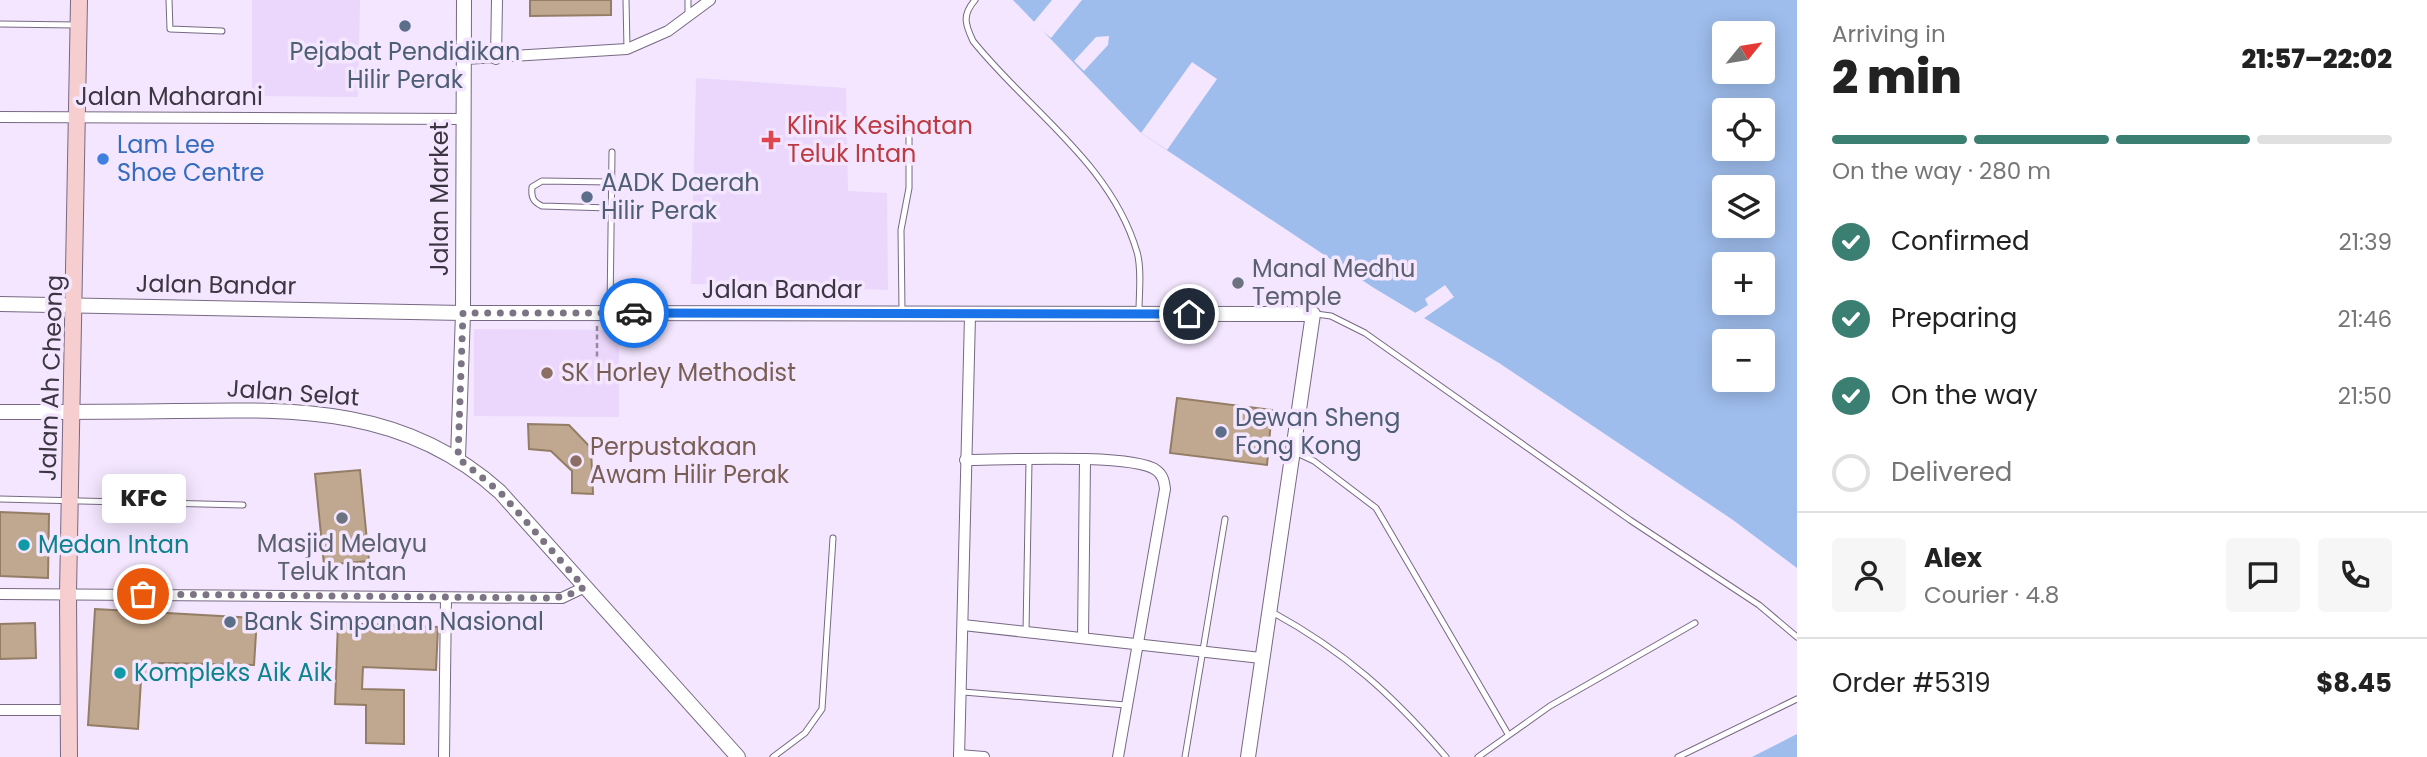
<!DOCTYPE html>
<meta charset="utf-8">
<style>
:root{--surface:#fff;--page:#f6f6f6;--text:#222;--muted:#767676;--line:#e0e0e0;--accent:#3b7f73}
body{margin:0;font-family:Poppins,sans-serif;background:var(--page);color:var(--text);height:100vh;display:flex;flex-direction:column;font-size:26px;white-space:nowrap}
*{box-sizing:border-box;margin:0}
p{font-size:23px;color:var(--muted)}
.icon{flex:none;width:38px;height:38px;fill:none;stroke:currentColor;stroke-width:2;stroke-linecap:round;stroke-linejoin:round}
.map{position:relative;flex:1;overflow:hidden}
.sheet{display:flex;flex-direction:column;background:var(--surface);width:630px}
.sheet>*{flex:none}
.needle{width:46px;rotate:60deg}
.buttons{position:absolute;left:1712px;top:21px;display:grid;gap:14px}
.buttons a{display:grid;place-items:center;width:63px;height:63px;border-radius:7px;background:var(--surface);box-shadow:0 4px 18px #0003;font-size:35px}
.pin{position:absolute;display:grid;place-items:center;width:60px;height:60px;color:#fff;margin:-30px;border:4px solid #fff;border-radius:50%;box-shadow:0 2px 7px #0007}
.courier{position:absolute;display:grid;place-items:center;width:70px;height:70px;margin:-35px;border:5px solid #1a73e8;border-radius:50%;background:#fff;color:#222;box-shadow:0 2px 9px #0007}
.bubble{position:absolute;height:49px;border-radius:7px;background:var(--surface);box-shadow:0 4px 18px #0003;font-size:23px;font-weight:800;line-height:49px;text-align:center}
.head em{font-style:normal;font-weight:800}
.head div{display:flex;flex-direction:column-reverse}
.head{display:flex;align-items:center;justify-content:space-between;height:119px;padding:0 35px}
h1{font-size:46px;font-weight:800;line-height:52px}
.bar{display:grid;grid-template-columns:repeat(4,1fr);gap:10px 7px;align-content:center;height:84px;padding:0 35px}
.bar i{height:9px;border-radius:5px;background:var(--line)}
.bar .active{background:var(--accent)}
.bar p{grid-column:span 4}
.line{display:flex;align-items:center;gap:18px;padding:0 35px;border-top:2px solid var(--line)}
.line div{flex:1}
.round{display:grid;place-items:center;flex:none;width:74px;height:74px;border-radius:7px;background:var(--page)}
ol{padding:0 35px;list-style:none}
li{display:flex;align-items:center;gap:21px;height:77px}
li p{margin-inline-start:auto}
li .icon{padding:7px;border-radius:50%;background:var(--accent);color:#fff;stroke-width:4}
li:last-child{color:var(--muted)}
li i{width:38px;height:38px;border:4px solid var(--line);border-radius:50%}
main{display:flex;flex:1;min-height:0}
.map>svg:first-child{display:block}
.built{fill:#ebd7fc}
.water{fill:#9ebdec;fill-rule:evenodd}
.pier{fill:#f3e6fe}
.building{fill:#c0a78f;stroke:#947d65;stroke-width:2}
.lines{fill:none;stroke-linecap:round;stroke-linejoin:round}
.service-casing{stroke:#776983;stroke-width:7}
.minor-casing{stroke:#776983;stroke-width:12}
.tertiary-casing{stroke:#776983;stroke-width:16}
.secondary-casing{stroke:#776983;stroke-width:18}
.path{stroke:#93899b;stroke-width:2.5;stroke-dasharray:5 3.5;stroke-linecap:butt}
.service{stroke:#fff;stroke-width:5}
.minor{stroke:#fff;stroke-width:10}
.tertiary{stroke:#fff;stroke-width:14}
.secondary{stroke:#f6cecf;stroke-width:16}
.done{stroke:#7c7484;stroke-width:7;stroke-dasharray:0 12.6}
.route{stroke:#1a73e8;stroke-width:9}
.service-dot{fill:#5c6f8a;stroke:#f3e6fe;stroke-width:2.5}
.health-dot{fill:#e0444e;stroke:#f3e6fe;stroke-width:2.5}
.shop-dot{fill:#3f7fe0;stroke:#f3e6fe;stroke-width:2.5}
.worship-dot{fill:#6b7280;stroke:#f3e6fe;stroke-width:2.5}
.education-dot{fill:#8d6e63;stroke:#f3e6fe;stroke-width:2.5}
.culture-dot{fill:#0f9aa8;stroke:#f3e6fe;stroke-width:2.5}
.labels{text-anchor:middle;stroke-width:7;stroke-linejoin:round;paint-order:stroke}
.service-label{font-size:24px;fill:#4e5e75;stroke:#f3e6fe;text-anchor:start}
.street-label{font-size:24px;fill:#3c3642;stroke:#f3e6fe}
.health-label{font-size:24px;fill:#be3a42;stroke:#f3e6fe;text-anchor:start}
.shop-label{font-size:24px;fill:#366cbe;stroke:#f3e6fe;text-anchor:start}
.worship-label{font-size:24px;fill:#5b616d;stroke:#f3e6fe;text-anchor:start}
.education-label{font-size:24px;fill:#785e54;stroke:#f3e6fe;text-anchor:start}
.culture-label{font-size:24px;fill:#0d838f;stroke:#f3e6fe;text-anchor:start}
</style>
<main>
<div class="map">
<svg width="1797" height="757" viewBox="0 0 1797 757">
<rect width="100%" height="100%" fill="#f3e6fe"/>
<g class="built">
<polygon points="252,0 360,0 358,97 252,96"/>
<polygon points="696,78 846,88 848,191 887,193 888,290 691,284"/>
<polygon points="474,329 619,330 619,417 474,416"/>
</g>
<g class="water">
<path d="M 1013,0 L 1797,0 L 1797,568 L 1733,520 L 1499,363 L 1374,288 L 1141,133 ZM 1724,33 L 1762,33 L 1762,72 L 1724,72 ZM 1724,110 L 1762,110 L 1762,149 L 1724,149 ZM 1724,187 L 1762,187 L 1762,226 L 1724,226 ZM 1724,264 L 1762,264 L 1762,303 L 1724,303 ZM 1724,341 L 1762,341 L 1762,380 L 1724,380 Z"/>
<polygon points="1797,734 1797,757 1752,757"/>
</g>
<g class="pier">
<polygon points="1052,0 1082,0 1051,38 1033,23"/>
<polygon points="1109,36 1108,45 1084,71 1074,61 1096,37"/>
<polygon points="1192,62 1217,79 1167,150 1141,133"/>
<polygon points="1445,285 1454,297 1420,321 1412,315 1428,305 1425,299"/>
</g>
<g class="building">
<polygon points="530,0 611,0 611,15 530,16"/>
<polygon points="1177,398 1272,410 1267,465 1170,453"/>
<polygon points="528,424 569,425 591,448 593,494 572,493 572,471 551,451 529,449"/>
<polygon points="360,470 369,561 324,565 315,474"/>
<polygon points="0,512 49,514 48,578 0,576"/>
<polygon points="95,609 257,618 254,665 159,663 141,680 138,729 88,725"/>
<polygon points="35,623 36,658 0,659 0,624"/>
<polygon points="338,623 438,627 436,670 363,667 362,689 404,690 404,744 366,743 366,705 335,704"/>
</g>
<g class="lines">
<g class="service-casing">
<g id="service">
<polyline points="169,0 170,29 222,31"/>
<polyline points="626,0 627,49"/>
<polyline points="688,0 688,17"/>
<path d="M 975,0 C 962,15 965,24 973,41 C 1028,110 1111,163 1137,252 C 1142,269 1139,293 1139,311"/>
<polyline points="0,24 76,25"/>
<path d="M 610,208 L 542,206 C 533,202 531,197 532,187 L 542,181 L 611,182"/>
<polyline points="902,310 901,230 909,188 909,133"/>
<polyline points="610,312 612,152"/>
<polyline points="1316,314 1331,316 1365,333 1630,520 1759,605 1797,637"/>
<polyline points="1295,452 1314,461 1376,508 1508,734"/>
<polyline points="0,499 243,505"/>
<path d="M 1272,612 C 1345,652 1392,694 1446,757"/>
<polyline points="1026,632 1029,461"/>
<polyline points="963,692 1126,705"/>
<polyline points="773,757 805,733 822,709 833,538"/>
<polyline points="1185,757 1225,519"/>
<polyline points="1478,757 1550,706 1695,623"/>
<polyline points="1678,757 1797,699"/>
</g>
</g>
<g class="minor-casing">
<g id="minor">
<polyline points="465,59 627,49 668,31 710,0"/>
<polyline points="496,59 497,0"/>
<polyline points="0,117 463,119"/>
<path d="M 965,460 C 1000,460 1133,453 1156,470 C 1163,475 1164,481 1165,489 L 1118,757"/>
<polyline points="0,594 562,598 585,587"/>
<polyline points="963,625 1261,658"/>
<polyline points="1083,638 1085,461"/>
<polyline points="0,710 69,710"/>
<polyline points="959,755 984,757"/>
<polyline points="444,757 446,598"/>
<polyline points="959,757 970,316"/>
</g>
</g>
<g class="tertiary-casing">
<g id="tertiary">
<polyline points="0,304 463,313 1313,314 1248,757"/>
<path d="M 0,412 C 59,412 117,412 175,411 C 296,409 405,406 500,492 L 738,757"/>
<polyline points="458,458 463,313 464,0"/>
</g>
</g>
<g class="secondary-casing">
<polyline id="secondary" points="69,757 68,593 79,0"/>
</g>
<polyline class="path" points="597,326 597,357"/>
<use href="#service" class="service"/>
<use href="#minor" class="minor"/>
<use href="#tertiary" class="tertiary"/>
<use href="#secondary" class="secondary"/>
</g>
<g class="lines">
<path class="done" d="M 143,594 L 539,598 C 557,598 569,597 584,587 L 500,492 L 458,458 L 463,313 L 634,313"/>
<polyline class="route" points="634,313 1189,314"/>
</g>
<g class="service-dot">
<circle cx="405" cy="26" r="7"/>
<circle cx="587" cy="197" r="7"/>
<circle cx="1221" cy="432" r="7"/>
<circle cx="230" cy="622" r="7"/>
</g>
<path class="health-dot" d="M767.5 129.5h7v7h7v7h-7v7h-7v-7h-7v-7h7z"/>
<circle class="shop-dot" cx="103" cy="159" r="7"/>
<g class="worship-dot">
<circle cx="1238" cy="283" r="7"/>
<circle cx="342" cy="518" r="7"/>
</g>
<g class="education-dot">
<circle cx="547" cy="373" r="7"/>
<circle cx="576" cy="461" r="7"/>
</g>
<g class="culture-dot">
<circle cx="24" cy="545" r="7"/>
<circle cx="120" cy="673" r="7"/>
</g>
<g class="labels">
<g class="service-label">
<text x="405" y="60" text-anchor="middle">Pejabat Pendidikan<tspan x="405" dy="28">Hilir Perak</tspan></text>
<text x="601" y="191">AADK Daerah<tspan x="601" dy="28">Hilir Perak</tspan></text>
<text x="1235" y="426">Dewan Sheng<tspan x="1235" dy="28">Fong Kong</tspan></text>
<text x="244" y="630">Bank Simpanan Nasional</text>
</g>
<g class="street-label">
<text x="169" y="105">Jalan Maharani</text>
<text transform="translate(440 199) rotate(-90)" y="8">Jalan Market</text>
<text transform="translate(216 285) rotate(1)" y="8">Jalan Bandar</text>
<text x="782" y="298">Jalan Bandar</text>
<text transform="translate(51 378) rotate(-88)" y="8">Jalan Ah Cheong</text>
<text transform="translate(293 393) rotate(4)" y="8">Jalan Selat</text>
</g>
<g class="health-label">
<text x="787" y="134">Klinik Kesihatan<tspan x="787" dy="28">Teluk Intan</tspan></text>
</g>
<g class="shop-label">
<text x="117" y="153">Lam Lee<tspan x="117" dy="28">Shoe Centre</tspan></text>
</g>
<g class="worship-label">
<text x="1252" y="277">Manal Medhu<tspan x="1252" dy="28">Temple</tspan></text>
<text x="342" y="552" text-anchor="middle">Masjid Melayu<tspan x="342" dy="28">Teluk Intan</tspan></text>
</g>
<g class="education-label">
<text x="561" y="381">SK Horley Methodist</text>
<text x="590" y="455">Perpustakaan<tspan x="590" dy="28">Awam Hilir Perak</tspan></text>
</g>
<g class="culture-label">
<text x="38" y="553">Medan Intan</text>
<text x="134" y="681">Kompleks Aik Aik</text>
</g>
</g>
</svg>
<div class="buttons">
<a><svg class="needle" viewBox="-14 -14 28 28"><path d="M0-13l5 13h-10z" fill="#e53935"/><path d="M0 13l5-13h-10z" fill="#767676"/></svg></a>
<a><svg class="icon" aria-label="locate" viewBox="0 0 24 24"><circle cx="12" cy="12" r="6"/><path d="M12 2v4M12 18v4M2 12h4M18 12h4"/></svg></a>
<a><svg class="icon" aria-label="layers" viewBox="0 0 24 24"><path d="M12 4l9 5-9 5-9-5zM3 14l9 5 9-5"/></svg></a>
<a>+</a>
<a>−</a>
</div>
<div class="pin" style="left:143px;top:594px;background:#ea580c"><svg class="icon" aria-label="bag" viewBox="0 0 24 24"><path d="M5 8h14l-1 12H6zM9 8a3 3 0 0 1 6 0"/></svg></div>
<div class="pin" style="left:1189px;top:314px;background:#1f2937"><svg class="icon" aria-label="home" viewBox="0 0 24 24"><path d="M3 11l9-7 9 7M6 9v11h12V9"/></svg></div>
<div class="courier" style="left:634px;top:313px"><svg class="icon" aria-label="car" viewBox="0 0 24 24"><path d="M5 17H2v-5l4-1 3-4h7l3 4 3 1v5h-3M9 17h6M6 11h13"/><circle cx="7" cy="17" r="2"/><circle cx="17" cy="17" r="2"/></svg></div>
<div class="bubble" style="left:102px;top:474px;width:84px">KFC</div>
</div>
<section class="sheet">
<div class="head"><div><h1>2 min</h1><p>Arriving in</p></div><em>21:57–22:02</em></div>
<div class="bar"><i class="active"></i><i class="active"></i><i class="active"></i><i></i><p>On the way · 280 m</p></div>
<ol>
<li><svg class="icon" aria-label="check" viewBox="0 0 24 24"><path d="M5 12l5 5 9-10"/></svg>Confirmed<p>21:39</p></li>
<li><svg class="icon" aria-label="check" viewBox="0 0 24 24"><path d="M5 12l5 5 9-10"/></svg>Preparing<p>21:46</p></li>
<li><svg class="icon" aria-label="check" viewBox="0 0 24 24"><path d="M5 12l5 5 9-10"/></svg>On the way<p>21:50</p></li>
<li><i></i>Delivered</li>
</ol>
<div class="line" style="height:126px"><a class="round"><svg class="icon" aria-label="person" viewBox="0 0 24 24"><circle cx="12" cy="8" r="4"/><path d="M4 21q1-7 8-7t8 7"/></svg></a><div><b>Alex</b><p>Courier · 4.8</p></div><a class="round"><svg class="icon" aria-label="chat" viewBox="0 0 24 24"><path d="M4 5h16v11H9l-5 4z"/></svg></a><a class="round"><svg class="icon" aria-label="phone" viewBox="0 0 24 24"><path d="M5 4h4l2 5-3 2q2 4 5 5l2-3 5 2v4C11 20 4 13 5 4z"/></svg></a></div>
<div class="line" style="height:91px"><div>Order #5319</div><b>$8.45</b></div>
</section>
</main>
